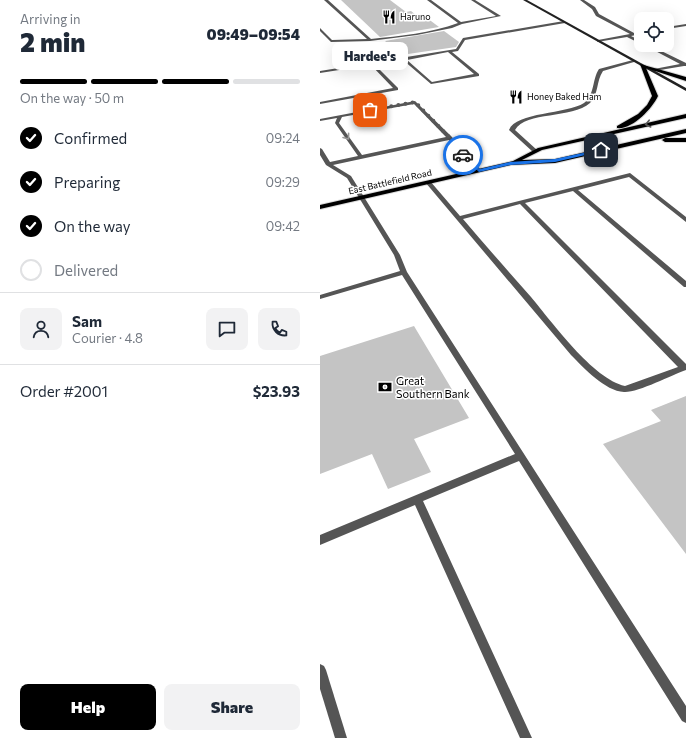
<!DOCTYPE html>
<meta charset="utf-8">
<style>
:root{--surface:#fff;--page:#f2f2f3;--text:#1f2937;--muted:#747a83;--line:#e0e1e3;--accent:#000}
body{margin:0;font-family:Commissioner,sans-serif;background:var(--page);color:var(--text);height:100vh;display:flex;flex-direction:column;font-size:15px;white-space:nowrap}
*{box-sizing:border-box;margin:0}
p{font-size:13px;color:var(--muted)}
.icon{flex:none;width:22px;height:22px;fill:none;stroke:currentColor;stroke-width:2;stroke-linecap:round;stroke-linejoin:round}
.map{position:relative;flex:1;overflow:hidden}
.details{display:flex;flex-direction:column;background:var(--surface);width:320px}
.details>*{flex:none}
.buttons{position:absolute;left:314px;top:12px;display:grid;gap:8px}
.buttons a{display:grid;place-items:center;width:40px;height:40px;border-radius:8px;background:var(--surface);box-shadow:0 4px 16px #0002;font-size:20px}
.pin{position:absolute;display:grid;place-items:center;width:34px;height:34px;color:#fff;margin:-17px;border-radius:8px;box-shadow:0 2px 6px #0006}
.courier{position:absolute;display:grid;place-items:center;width:40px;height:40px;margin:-20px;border:3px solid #1a73e8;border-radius:50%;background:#fff;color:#222;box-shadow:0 1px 5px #0007}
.bubble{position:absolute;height:28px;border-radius:8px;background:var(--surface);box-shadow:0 4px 16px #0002;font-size:13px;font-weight:800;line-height:28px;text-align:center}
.headline em{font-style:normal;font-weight:800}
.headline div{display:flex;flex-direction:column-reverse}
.headline{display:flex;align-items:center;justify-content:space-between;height:68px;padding:0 20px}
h1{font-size:26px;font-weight:800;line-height:30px}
.bar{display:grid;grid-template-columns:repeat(4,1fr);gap:6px 4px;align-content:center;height:48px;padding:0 20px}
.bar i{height:5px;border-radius:3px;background:var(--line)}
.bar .selected{background:var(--accent)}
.bar p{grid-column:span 4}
.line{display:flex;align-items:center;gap:10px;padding:0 20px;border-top:1px solid var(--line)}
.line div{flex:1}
.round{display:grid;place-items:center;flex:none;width:42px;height:42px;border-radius:8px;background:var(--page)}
ol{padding:0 20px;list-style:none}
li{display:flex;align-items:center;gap:12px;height:44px}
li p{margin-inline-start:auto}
li .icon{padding:4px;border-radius:50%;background:var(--accent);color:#fff;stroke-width:4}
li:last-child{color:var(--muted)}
li i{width:22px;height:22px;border:2px solid var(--line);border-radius:50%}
.primary-button{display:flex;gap:8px;margin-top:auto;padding:8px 20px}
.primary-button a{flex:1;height:46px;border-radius:8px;background:var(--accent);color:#fff;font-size:16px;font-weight:800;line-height:46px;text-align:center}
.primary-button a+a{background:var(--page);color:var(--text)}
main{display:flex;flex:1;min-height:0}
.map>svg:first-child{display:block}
.building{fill:#c4c4c4}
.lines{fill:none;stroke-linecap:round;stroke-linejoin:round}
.primary-casing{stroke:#dbdbdb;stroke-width:2}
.service{fill:#555;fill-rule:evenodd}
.secondary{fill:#222;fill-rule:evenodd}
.primary{fill:#000;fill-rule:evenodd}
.oneway{stroke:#595959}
.oneway2{stroke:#999}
.route{fill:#1a73e8}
.done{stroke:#595959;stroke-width:4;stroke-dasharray:0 7.2}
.labels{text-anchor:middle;stroke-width:3;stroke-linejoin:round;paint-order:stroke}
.far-poi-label{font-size:9px;fill:#000;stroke:#fff;text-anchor:start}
.far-street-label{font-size:9px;fill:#000;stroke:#fff}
.poi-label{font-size:11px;fill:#000;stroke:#fff;text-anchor:start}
</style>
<main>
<section class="details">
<div class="headline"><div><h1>2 min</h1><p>Arriving in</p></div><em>09:49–09:54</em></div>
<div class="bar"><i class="selected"></i><i class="selected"></i><i class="selected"></i><i></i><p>On the way · 50 m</p></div>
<ol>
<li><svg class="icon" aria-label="check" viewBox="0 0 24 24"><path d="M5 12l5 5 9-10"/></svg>Confirmed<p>09:24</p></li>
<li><svg class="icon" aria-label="check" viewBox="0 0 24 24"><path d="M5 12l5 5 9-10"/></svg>Preparing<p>09:29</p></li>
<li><svg class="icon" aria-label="check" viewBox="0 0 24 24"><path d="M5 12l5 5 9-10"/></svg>On the way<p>09:42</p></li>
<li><i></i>Delivered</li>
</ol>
<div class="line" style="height:72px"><a class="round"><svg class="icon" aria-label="person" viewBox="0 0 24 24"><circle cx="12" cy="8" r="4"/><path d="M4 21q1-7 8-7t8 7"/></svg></a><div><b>Sam</b><p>Courier · 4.8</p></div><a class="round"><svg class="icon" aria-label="chat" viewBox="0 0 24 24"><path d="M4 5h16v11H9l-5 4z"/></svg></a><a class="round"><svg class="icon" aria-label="phone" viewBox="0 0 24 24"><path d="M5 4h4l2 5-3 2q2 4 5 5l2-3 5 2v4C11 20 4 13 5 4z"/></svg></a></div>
<div class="line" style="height:52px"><div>Order #2001</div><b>$23.93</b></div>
<div class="primary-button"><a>Help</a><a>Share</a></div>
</section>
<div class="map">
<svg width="366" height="738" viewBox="0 0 366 738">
<rect width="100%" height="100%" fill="#fff"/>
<g class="building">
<polygon points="21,0 70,0 86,12 91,11 97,16 103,15 119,27 60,37"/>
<polygon points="124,31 139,42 136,47 81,55 65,41"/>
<polygon points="94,326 149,418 94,439 111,472 68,489 52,454 0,474 0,356"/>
<polygon points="366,396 366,554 283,444 341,421 331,410"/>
</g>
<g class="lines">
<g class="primary-casing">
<g id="primary">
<path d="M 320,64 L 366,77 L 366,81 L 326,68 L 338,96 C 332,109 312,130 297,128 L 297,126 L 318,114 L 327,105 L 332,96 Z"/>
<polygon points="366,114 366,118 222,150 202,160 235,159 366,129 366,133 235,163 191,165 0,209 0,205 193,161 218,148"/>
<polygon points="366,138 366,142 345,142 342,140 345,138"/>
</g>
</g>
<g class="service">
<path d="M 4,0 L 8,0 L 51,39 C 80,36 111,33 138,23 L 107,0 L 111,0 L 141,22 L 176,16 L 151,0 L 155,0 L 181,16 L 142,24 L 132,28 L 97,35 L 50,41 L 11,42 L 0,31 L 0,28 L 12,40 L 47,39 Z"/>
<polygon points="260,0 264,0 275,7 279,14 314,33 321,32 321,34 311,36 321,41 321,44 307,37 277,42 278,40 310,34 276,16 272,9"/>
<path d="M 244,21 L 245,23 L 145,40 L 138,51 L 132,52 L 159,74 L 159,76 L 111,84 L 83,60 L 55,65 L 78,88 L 78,90 L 0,104 L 0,102 L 73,88 L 51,65 L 0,73 L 0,71 L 136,49 L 143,38 ZM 128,52 L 154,74 L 112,82 L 87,60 Z"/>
<polygon points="366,24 366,26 347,29 347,27"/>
<polygon points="324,45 329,45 366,63 366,66 364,66 334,71 334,69 360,64"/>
<path d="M 313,60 L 315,61 L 314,62 L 283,71 C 276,81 279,94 270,103 C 252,119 206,111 195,130 L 217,150 L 217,152 L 213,152 L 189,130 C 196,112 247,114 264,103 C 275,95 272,79 279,69 Z"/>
<path d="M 95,101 L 132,137 L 142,151 L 161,170 L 161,172 L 157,172 L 138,153 L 129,140 L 13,165 L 31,176 L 80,255 L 87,272 L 366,706 L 366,723 L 362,721 L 199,461 L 103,501 L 212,738 L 200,738 L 95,505 L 0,545 L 0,535 L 195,454 L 82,275 L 0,299 L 0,295 L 80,271 L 74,255 L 27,178 L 6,165 L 0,155 L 0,148 L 2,149 L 10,162 L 38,156 L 15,123 L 17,118 L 0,121 L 0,119 ZM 94,104 L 126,137 L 42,155 L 19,123 L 22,117 Z"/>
<path d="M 310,173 L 366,217 L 366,222 L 309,177 L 258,190 L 366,281 L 366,287 L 364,287 L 253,191 L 205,203 L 366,364 L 366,370 C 352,375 317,393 304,392 C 285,391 264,368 251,355 L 105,182 L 110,181 L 140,216 ZM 200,204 L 358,367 L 305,386 C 273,379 232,322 211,297 C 188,271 165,245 143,219 Z"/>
<polygon points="0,664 4,666 6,670 27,738 15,738 0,689"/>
</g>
<polygon class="secondary" points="203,0 207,0 366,88 366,91"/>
<use href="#primary" class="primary"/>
</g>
<defs><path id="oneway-chevron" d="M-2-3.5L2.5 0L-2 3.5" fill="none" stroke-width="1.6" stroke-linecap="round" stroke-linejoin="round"/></defs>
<use class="oneway" href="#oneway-chevron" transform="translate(328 124) rotate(167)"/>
<use class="oneway2" href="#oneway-chevron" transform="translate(27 137) rotate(53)"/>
<polygon class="route" points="281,149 283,151 235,162 190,165 159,172 141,155 145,154 160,169 190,162 235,159"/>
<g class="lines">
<polyline class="done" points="50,110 95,102 130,138 143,155"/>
</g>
<defs>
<g id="restaurant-bare" transform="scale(1.08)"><path d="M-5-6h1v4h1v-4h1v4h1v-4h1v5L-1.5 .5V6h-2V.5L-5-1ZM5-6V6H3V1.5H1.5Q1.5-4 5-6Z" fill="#000" stroke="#fff" stroke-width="2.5" paint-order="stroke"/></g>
<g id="bank-bare" transform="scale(1.08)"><path d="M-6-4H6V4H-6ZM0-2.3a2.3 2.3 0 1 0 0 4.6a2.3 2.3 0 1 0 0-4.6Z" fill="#000" stroke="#fff" stroke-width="2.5" paint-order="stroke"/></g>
</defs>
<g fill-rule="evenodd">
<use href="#restaurant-bare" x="69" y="17"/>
<use href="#restaurant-bare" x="196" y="97"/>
<use href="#bank-bare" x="65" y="387"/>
</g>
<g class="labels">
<g class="far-poi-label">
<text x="80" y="20">Haruno</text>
<text x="207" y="100">Honey Baked Ham</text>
</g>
<g class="far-street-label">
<text transform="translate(70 182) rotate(-13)" y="3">East Battlefield Road</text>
</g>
<g class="poi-label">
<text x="76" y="385">Great<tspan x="76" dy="13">Southern Bank</tspan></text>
</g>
</g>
</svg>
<div class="buttons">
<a><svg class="icon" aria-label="locate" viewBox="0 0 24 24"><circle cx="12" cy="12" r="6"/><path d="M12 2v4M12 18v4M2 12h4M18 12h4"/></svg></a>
</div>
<div class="pin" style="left:50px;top:110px;background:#ea580c"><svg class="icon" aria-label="bag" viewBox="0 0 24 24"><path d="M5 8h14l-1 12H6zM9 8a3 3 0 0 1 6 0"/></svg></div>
<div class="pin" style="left:281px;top:150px;background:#1f2937"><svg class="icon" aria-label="home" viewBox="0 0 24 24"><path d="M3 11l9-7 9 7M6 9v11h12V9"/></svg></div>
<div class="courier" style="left:143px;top:155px"><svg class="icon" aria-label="car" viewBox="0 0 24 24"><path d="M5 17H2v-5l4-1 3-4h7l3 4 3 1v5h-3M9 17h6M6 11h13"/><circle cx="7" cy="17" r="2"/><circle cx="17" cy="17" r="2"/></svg></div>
<div class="bubble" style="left:12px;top:42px;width:76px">Hardee's</div>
</div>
</main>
